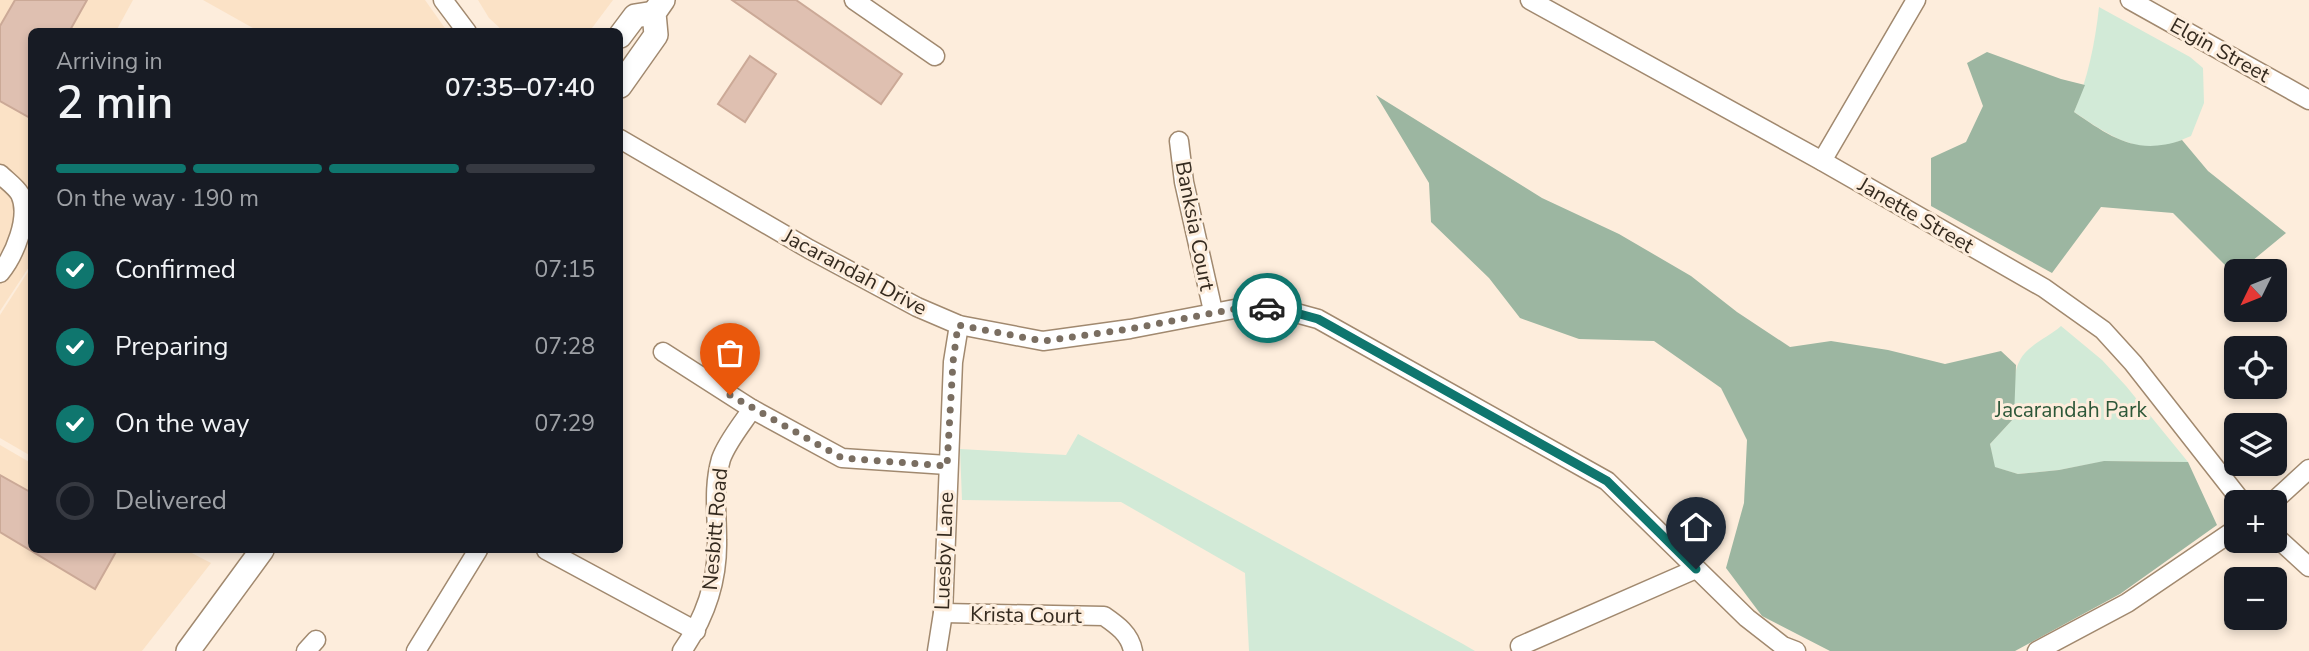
<!DOCTYPE html>
<meta charset="utf-8">
<style>
:root{--surface:#171b24;--page:#20242c;--text:#f1f3f6;--muted:#9ea1a6;--line:#363941;--accent:#0f766e}
body{margin:0;font-family:"Nunito Sans",sans-serif;background:var(--page);color:var(--text);height:100vh;display:flex;flex-direction:column;font-size:26px;white-space:nowrap}
*{box-sizing:border-box;margin:0}
p{font-size:23px;color:var(--muted)}
.icon{flex:none;width:38px;height:38px;fill:none;stroke:currentColor;stroke-width:2;stroke-linecap:round;stroke-linejoin:round}
.map{position:relative;flex:1;overflow:hidden}
.details{position:absolute;left:28px;top:28px;width:595px;height:525px;display:flex;flex-direction:column;background:var(--surface);border-radius:10px;box-shadow:0 4px 10px #0003}
.details>*{flex:none}
.needle{width:46px;rotate:227deg}
.controls{position:absolute;left:2224px;top:259px;display:grid;gap:14px}
.controls a{display:grid;place-items:center;width:63px;height:63px;border-radius:10px;background:var(--surface);box-shadow:0 4px 10px #0003;font-size:35px}
.pin{position:absolute;display:grid;place-items:center;width:60px;height:60px;color:#fff;margin:-72px -30px;border-radius:50% 50% 50% 0;rotate:-45deg;box-shadow:0 0 7px #0007}
.pin .icon{rotate:45deg}
.courier{position:absolute;display:grid;place-items:center;width:70px;height:70px;margin:-35px;border:5px solid #0f766e;border-radius:50%;background:#fff;color:#222;box-shadow:0 2px 9px #0007}
.head em{font-style:normal;font-weight:600}
.head div{display:flex;flex-direction:column-reverse}
.head{display:flex;align-items:center;justify-content:space-between;height:119px;padding:0 28px}
h1{font-size:46px;font-weight:600;line-height:52px}
.bar{display:grid;grid-template-columns:repeat(4,1fr);gap:10px 7px;align-content:center;height:84px;padding:0 28px}
.bar i{height:9px;border-radius:5px;background:var(--line)}
.bar .on{background:var(--accent)}
.bar p{grid-column:span 4}
ol{padding:0 28px;list-style:none}
li{display:flex;align-items:center;gap:21px;height:77px}
li p{margin-inline-start:auto}
li .icon{padding:7px;border-radius:50%;background:var(--accent);color:#fff;stroke-width:4}
li:last-child{color:var(--muted)}
li i{width:38px;height:38px;border:4px solid var(--line);border-radius:50%}
.map>svg:first-child{display:block}
.built{fill:#fbe2c6}
.green{fill:#d2ead7}
.forest{fill:#9cb6a1}
.building{fill:#dfc0b1;stroke:#cba997;stroke-width:2}
.lines{fill:none;stroke-linecap:round;stroke-linejoin:round}
.minor-casing{stroke:#a1896f;stroke-width:21}
.major-casing{stroke:#a1896f;stroke-width:26}
.minor{stroke:#fff;stroke-width:18}
.major{stroke:#fff;stroke-width:23}
.done{stroke:#7a6e61;stroke-width:7;stroke-dasharray:0 12.6}
.route{stroke:#0f766e;stroke-width:9}
.labels{text-anchor:middle;stroke-width:6;stroke-linejoin:round;paint-order:stroke}
.street-label{font-size:21px;fill:#342a1f;stroke:#fdeddc}
.park-label{font-size:21px;fill:#2c5738;stroke:#fdeddc}
</style>
<div class="map">
<svg width="2309" height="651" viewBox="0 0 2309 651">
<rect width="100%" height="100%" fill="#fdeddc"/>
<g class="built">
<polygon points="0,0 133,0 116,31 32,32 31,264 0,311"/>
<polygon points="203,0 425,0 447,31 258,31"/>
<polygon points="478,0 613,0 589,32 503,31 489,18"/>
<polygon points="31,267 31,456 0,438 0,315"/>
<polygon points="0,445 31,463 32,550 186,550 211,563 142,651 0,651"/>
</g>
<g class="green">
<path d="M 2099,7 L 2190,57 L 2203,68 L 2204,103 L 2191,136 C 2183,139 2174,144 2165,146 C 2130,152 2102,130 2074,112 C 2088,77 2095,44 2099,7 Z"/>
<path d="M 2061,326 L 2102,360 L 2126,386 L 2188,462 L 2106,461 L 2059,470 L 2018,474 L 1994,467 L 1990,444 L 2014,418 C 2015,394 2009,366 2029,349 C 2039,340 2051,335 2061,326 Z"/>
<polygon points="1078,434 1463,644 1475,651 1249,651 1245,573 1121,502 962,500 960,449 1066,455"/>
</g>
<g class="forest">
<path d="M 1987,52 L 2061,79 L 2085,85 L 2074,112 C 2111,137 2136,156 2182,140 L 2208,171 L 2286,233 L 2235,275 L 2173,213 L 2101,207 L 2052,273 L 1931,206 L 1931,158 L 1966,142 L 1983,106 L 1967,63 Z"/>
<polygon points="1376,95 1542,198 1619,234 1691,276 1737,312 1790,347 1831,341 1888,350 1945,364 2001,351 2016,365 2014,418 1990,444 1995,467 2018,474 2059,470 2104,461 2188,462 2217,525 2120,594 2015,651 1830,651 1762,616 1726,568 1744,503 1747,440 1721,388 1654,341 1579,339 1520,318 1489,278 1431,222 1429,183"/>
</g>
<g class="building">
<polygon points="15,0 87,0 69,32 32,32 32,119 0,101 0,26"/>
<polygon points="732,0 796,0 902,74 881,104"/>
<polygon points="750,56 776,74 745,122 718,104"/>
<polygon points="0,475 32,493 32,550 117,550 95,589 0,532"/>
</g>
<g class="lines">
<g class="minor-casing">
<g id="minor">
<polyline points="443,0 467,32"/>
<polyline points="854,0 935,56"/>
<polyline points="1530,0 1822,161 2044,288 2103,330 2133,363 2242,502"/>
<polyline points="2130,0 2309,100"/>
<polyline points="620,139 809,249 917,307 959,325 1043,341 1130,329 1250,306 1285,310 1318,319 1607,481 1747,618 1783,646 1796,651"/>
<polyline points="1179,141 1184,182 1213,311"/>
<polyline points="1822,161 1916,0"/>
<path d="M 0,174 C 6,180 16,187 20,194 C 31,217 14,256 0,273"/>
<polyline points="663,352 752,409 842,458 947,465"/>
<polyline points="2273,502 2309,469"/>
<polyline points="2275,536 2309,567"/>
<polyline points="546,550 696,631"/>
<path d="M 943,613 L 1104,616 C 1117,625 1130,634 1133,651"/>
<polyline points="1520,646 1696,569"/>
<polyline points="306,651 316,640"/>
<polyline points="416,651 478,550"/>
<path d="M 682,651 C 705,618 718,581 717,540 C 717,512 713,487 721,459 C 727,442 742,424 752,409"/>
<polyline points="937,651 943,613 953,362 959,325"/>
<polyline points="2037,651 2127,603 2236,529"/>
</g>
</g>
<g class="major-casing">
<g id="major">
<polyline points="620,36 635,16 654,13"/>
<polyline points="620,86 656,35 654,13 663,0"/>
<polyline points="188,651 262,550"/>
</g>
</g>
<use href="#minor" class="minor"/>
<use href="#major" class="major"/>
</g>
<g class="lines">
<polyline class="done" points="730,395 842,458 947,466 953,362 958,325 1043,341 1130,329 1250,306 1267,308"/>
<polyline class="route" points="1267,308 1285,310 1318,319 1607,481 1696,569"/>
</g>
<g class="labels">
<g class="street-label">
<text transform="translate(2220 50) rotate(29)" y="7">Elgin Street</text>
<text transform="translate(1916 215) rotate(30)" y="7">Janette Street</text>
<text transform="translate(1195 226) rotate(79)" y="7">Banksia Court</text>
<text transform="translate(855 272) rotate(28)" y="7">Jacarandah Drive</text>
<text transform="translate(715 529) rotate(-85)" y="7">Nesbitt Road</text>
<text transform="translate(944 551) rotate(-88)" y="7">Luesby Lane</text>
<text transform="translate(1026 615) rotate(1)" y="7">Krista Court</text>
</g>
<g class="park-label">
<text x="2071" y="417">Jacarandah Park</text>
</g>
</g>
</svg>
<div class="controls">
<a><svg class="needle" viewBox="-14 -14 28 28"><path d="M0-13l5 13h-10z" fill="#e53935"/><path d="M0 13l5-13h-10z" fill="#9ea1a6"/></svg></a>
<a><svg class="icon" aria-label="locate" viewBox="0 0 24 24"><circle cx="12" cy="12" r="6"/><path d="M12 2v4M12 18v4M2 12h4M18 12h4"/></svg></a>
<a><svg class="icon" aria-label="layers" viewBox="0 0 24 24"><path d="M12 4l9 5-9 5-9-5zM3 14l9 5 9-5"/></svg></a>
<a>+</a>
<a>−</a>
</div>
<div class="pin" style="left:730px;top:395px;background:#ea580c"><svg class="icon" aria-label="bag" viewBox="0 0 24 24"><path d="M5 8h14l-1 12H6zM9 8a3 3 0 0 1 6 0"/></svg></div>
<div class="pin" style="left:1696px;top:569px;background:#1f2937"><svg class="icon" aria-label="home" viewBox="0 0 24 24"><path d="M3 11l9-7 9 7M6 9v11h12V9"/></svg></div>
<div class="courier" style="left:1267px;top:308px"><svg class="icon" aria-label="car" viewBox="0 0 24 24"><path d="M5 17H2v-5l4-1 3-4h7l3 4 3 1v5h-3M9 17h6M6 11h13"/><circle cx="7" cy="17" r="2"/><circle cx="17" cy="17" r="2"/></svg></div>
<section class="details">
<div class="head"><div><h1>2 min</h1><p>Arriving in</p></div><em>07:35–07:40</em></div>
<div class="bar"><i class="on"></i><i class="on"></i><i class="on"></i><i></i><p>On the way · 190 m</p></div>
<ol>
<li><svg class="icon" aria-label="check" viewBox="0 0 24 24"><path d="M5 12l5 5 9-10"/></svg>Confirmed<p>07:15</p></li>
<li><svg class="icon" aria-label="check" viewBox="0 0 24 24"><path d="M5 12l5 5 9-10"/></svg>Preparing<p>07:28</p></li>
<li><svg class="icon" aria-label="check" viewBox="0 0 24 24"><path d="M5 12l5 5 9-10"/></svg>On the way<p>07:29</p></li>
<li><i></i>Delivered</li>
</ol>
</section>
</div>
